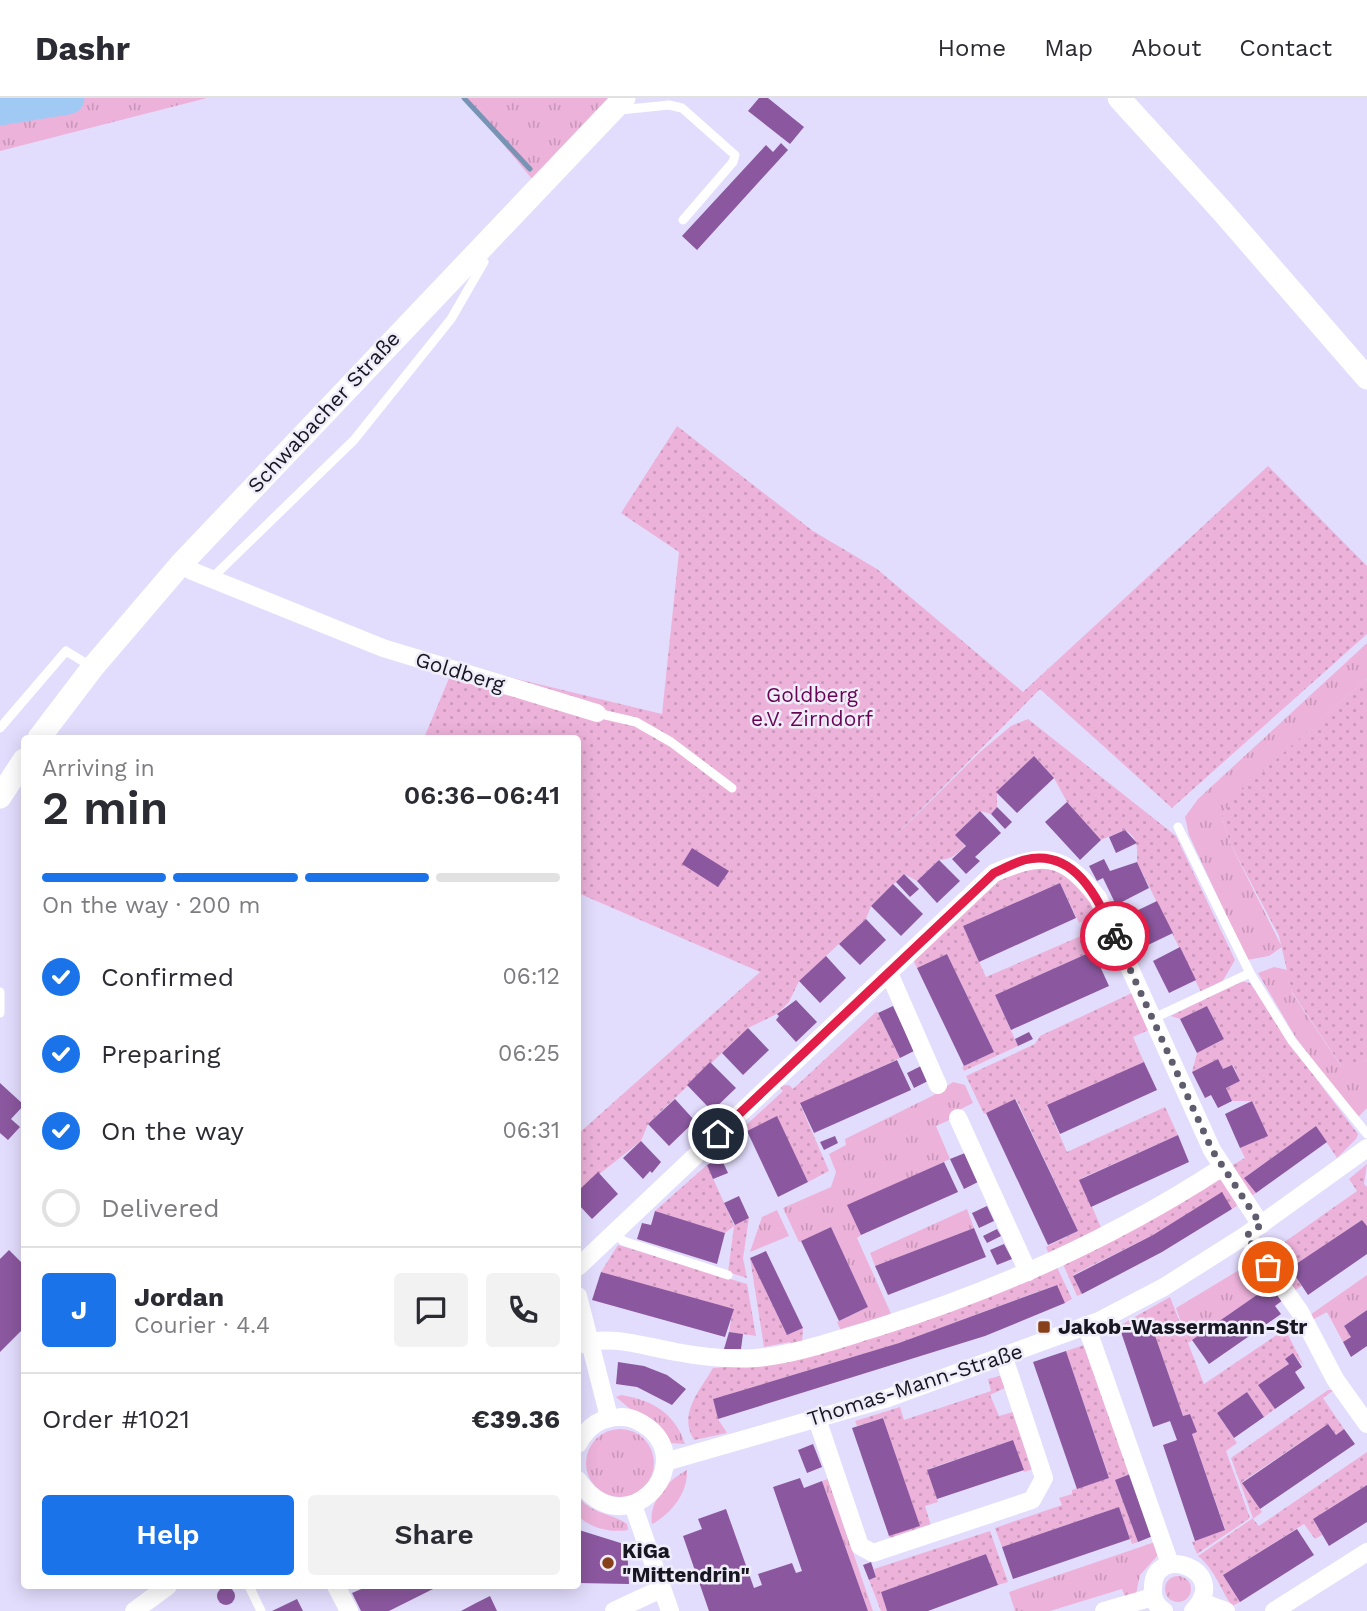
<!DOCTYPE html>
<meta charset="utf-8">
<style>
:root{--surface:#fff;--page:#f2f2f3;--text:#2b2b33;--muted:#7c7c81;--line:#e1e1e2;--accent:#1a73e8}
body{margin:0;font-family:"Work Sans",sans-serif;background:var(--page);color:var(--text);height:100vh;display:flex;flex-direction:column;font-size:26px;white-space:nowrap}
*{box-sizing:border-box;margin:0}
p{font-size:23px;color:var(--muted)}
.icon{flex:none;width:38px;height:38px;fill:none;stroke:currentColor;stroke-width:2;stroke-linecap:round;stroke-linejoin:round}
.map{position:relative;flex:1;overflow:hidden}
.sheet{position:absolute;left:21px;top:637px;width:560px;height:854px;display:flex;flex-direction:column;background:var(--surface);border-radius:7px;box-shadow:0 4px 18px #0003}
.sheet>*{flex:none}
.pin{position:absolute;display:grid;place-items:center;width:60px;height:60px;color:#fff;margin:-30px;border:4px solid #fff;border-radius:50%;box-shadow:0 2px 7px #0007}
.courier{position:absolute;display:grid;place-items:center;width:70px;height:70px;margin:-35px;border:5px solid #e11d48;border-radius:50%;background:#fff;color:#222;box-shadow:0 2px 9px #0007}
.head em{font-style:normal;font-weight:600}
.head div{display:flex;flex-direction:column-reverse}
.head{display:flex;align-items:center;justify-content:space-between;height:119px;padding:0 21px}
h1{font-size:46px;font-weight:600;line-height:52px}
.bar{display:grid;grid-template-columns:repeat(4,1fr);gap:10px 7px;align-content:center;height:84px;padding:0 21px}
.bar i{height:9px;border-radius:5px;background:var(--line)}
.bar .active{background:var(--accent)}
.bar p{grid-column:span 4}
.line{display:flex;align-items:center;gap:18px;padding:0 21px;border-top:2px solid var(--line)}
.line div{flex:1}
.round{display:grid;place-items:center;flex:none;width:74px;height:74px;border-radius:7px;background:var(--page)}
ol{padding:0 21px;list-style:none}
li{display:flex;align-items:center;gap:21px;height:77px}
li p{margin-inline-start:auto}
li .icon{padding:7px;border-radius:50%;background:var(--accent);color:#fff;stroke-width:4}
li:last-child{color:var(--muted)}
li i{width:38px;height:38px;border:4px solid var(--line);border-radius:50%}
.button{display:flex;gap:14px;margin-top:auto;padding:14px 21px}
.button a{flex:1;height:80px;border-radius:7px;background:var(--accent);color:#fff;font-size:28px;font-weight:600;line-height:80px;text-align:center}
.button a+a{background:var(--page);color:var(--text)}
header{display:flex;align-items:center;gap:42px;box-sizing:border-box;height:98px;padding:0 35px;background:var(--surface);border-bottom:2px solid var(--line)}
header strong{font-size:33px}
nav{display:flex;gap:38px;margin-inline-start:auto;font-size:24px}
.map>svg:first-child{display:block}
.grass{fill:url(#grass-tufts)}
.park{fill:url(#park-dots)}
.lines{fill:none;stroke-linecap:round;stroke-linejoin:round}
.stream{stroke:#7794b4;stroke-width:5}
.river{stroke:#a0caf3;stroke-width:33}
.building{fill:#8b589f}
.service{stroke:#fff;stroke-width:9}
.minor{stroke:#fff;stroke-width:18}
.tertiary{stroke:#fff;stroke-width:23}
.done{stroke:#5f5c6e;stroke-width:7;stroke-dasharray:0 12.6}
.route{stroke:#e11d48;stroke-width:9}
.poi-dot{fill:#86411a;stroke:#efedfa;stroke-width:2.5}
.labels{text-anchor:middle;stroke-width:5;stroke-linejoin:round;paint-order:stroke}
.street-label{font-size:21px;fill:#181621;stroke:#efedfa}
.park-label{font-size:21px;fill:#690455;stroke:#efedfa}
.poi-label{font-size:21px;font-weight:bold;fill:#181621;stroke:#efedfa;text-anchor:start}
</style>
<header>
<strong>Dashr</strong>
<nav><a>Home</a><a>Map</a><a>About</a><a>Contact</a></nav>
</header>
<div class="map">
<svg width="1367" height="1513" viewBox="0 0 1367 1513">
<defs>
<pattern id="grass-tufts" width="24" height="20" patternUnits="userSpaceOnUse" patternTransform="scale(1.75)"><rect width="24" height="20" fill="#edb2da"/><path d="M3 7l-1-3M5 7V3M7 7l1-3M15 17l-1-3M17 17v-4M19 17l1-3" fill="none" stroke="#ca98bb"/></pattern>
<pattern id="park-dots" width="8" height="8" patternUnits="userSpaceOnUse" patternTransform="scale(1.75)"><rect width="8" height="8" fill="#edb2da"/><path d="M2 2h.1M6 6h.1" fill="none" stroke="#ca98bb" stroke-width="1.8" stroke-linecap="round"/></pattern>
</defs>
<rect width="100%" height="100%" fill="#e3ddfd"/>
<g class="grass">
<polygon points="0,0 207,0 0,53"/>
<polygon points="465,0 612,0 532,81"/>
<polygon points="1367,545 1367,580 1232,702 1222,719 1230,745 1282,849 1269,858 1247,862 1189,737 1185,719 1198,701"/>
<polygon points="1274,869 1288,872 1292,895 1341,968 1367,962 1367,1010 1357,1020 1296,940 1258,875"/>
<polygon points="953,984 965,987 973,1005 961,1011 963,1016 936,1028 950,1061 848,1108 861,1137 857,1140 893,1220 842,1235 837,1224 868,1209 831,1129 799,1144 783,1110 831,1089 836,1074 829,1056 846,1047 845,1041 932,998"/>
<polygon points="967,1111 974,1130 875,1168 870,1155"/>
<polygon points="777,1112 789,1138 750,1154 762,1119"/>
<polygon points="1249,1154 1274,1189 1266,1195 1264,1192 1188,1245 1176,1210 1249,1166 1243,1155"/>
<polygon points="1367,1177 1367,1212 1344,1228 1351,1239 1343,1244 1327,1214 1312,1222 1310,1217"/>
<path d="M 621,1297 C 652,1302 675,1315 685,1346 L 670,1345 L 616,1299 Z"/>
<circle cx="620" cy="1365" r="34"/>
<path d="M 687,1372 C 688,1395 671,1416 652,1426 C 648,1404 668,1382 687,1372 Z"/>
<polygon points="828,1381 873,1513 868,1513 822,1383"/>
<path d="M 578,1397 C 587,1415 612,1415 627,1426 L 628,1432 C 609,1435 591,1430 578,1418 Z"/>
<polygon points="1155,1444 1159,1456 1140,1477 1136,1496 1125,1499 1122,1491 1050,1513 1015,1513 1009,1494"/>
<circle cx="1178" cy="1491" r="13"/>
</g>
<g class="park">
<path d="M 677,328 L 813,433 L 877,471 L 1023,594 L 1268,368 L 1367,468 L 1367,536 L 1172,710 L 1040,591 L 888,745 L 980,654 L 1011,628 L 1028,621 L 1176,738 L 1235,862 L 1222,884 L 1201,894 L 1137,764 C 1137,748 1139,741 1125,732 L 1101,742 L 1067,704 L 1054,680 L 1034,658 L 997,693 L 997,709 L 991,716 L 980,713 L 956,736 L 965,748 C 956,757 952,761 939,762 L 917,783 L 904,776 L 871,808 L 866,821 L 799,883 L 789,904 L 777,916 L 748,930 L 648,1026 L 641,1043 L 578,1093 L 578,1036 L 760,874 L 578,795 L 578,640 L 424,640 L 455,566 L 662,616 L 679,454 L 621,415 Z"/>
<polygon points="1367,580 1367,962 1342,969 1292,894 1279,838 1230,745 1222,719 1231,702"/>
<path d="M 1025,768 C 1068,768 1077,782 1099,816 L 1079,825 L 1060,785 L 963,828 L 986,879 L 1104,828 L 1107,834 L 1089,842 L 1093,853 L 995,897 L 1018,948 L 964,973 L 962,969 L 994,954 L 947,856 L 917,870 L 912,860 L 997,780 Z"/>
<polygon points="1241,883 1250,885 1289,945 1358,1036 1356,1041 1337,1060 1316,1028 1245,1079 1256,1095 1250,1099 1229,1069 1245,1060 1240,1050 1267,1038 1252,1003 1232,1003 1226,990 1240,983 1233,967 1223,971 1218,961 1192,974 1197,955 1224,941 1207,908 1180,921 1171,918"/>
<polygon points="1134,894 1151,931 1133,939 1144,964 1047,1008 1067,1054 1165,1009 1178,1037 1080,1081 1103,1134 1050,1159 1046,1149 1078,1133 1072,1120 1016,1001 984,1016 966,978 1035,946 1040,938"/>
<polygon points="877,913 900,960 800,1006 829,1073 808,1084 777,1019 746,1033 744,1029 783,993 779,988 789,987 793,991"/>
<polygon points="1367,1066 1364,1086 1367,1089 1367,1128 1362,1122 1290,1170 1302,1188 1294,1193 1262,1145 1268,1139 1276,1150 1357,1093 1349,1081"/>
<polygon points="707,1067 734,1127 749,1120 743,1160 747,1180 728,1174 734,1128 725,1135 655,1113"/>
<polygon points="1215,1081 1223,1083 1239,1106 1232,1111 1222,1095 1153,1137 1073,1177 1082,1196 1077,1198 1062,1164"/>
<polygon points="618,1147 747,1186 756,1238 729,1234 733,1211 601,1174"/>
<polygon points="750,1160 787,1237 803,1230 802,1246 791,1248 790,1244 764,1249"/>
<path d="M 1056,1167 L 1072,1201 L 1065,1205 L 1056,1187 L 899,1245 L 713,1301 L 718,1321 L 727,1335 L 694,1342 C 678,1316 699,1294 713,1270 L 757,1267 Z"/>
<polygon points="1170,1199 1204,1286 1293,1226 1300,1229 1287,1235 1304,1268 1293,1256 1286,1261 1289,1266 1258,1287 1275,1311 1264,1319 1247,1294 1217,1315 1237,1345 1226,1353 1250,1420 1197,1456 1192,1444 1225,1431 1192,1336 1196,1334 1190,1316 1183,1318 1150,1223 1121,1234 1119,1228"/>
<polygon points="1084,1247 1130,1376 1115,1382 1138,1444 1132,1446 1119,1409 1002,1449 995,1430 1062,1407 1059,1400 1072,1396 1072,1392 1109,1379 1066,1253"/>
<polygon points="1000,1278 1005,1290 990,1297 999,1318 1013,1314 1033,1371 1024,1374 1013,1342 928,1371 938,1404 925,1408 932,1431 891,1444 889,1438 919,1427 883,1320 857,1328 855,1323 900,1309 904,1322 991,1293 988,1281"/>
<path d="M 1328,1292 L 1334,1292 L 1323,1300 L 1344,1331 L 1336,1337 L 1328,1326 L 1242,1384 L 1262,1414 L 1253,1421 L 1259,1428 L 1367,1354 L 1367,1387 L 1313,1421 L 1322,1437 L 1315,1441 L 1304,1426 L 1223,1477 L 1240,1504 L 1232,1508 C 1220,1491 1215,1471 1198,1458 L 1253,1420 L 1231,1360 Z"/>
<polygon points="990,1433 1008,1484 998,1487 986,1456 881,1494 887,1513 881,1513 869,1482 876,1479 874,1471"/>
</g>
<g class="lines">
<polyline class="stream" points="464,0 530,71"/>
<polyline class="river" points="0,11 68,0"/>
</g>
<g class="building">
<polygon points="759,0 768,0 804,29 790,46 748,13"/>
<polygon points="781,45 788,52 697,152 682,138 766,47 773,54"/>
<polygon points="1034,658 1054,680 1017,715 996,694"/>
<polygon points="1067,704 1101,742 1080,762 1045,724"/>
<polygon points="997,709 1012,724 1005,731 991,716"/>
<polygon points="980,713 1001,735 975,759 980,763 966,776 952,761 966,748 955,737"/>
<polygon points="1125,732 1137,745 1116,755 1109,739"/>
<polygon points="692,750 729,773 718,789 682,766"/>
<polygon points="1104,761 1110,773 1137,764 1149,790 1116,807 1103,780 1097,783 1089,768"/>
<polygon points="939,762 960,783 937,805 917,783"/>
<polygon points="904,776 919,791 910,799 896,784"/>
<polygon points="1060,785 1076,820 979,864 963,828"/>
<polygon points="893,786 923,816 901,838 871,808"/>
<polygon points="1157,803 1173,835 1146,848 1130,816"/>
<polygon points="866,821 886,842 860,867 839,846"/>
<polygon points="1180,849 1196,882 1169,895 1153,863"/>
<polygon points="1093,853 1109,888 1011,932 995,897"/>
<polygon points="947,856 994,954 964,968 917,870"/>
<polygon points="826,858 846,880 820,905 799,883"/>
<polygon points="796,902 817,924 796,944 776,922 779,918 777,916"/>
<polygon points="893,908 914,953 900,960 878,915"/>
<polygon points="1207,908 1224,941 1197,955 1180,921"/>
<polygon points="748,930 769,952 743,977 722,955"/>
<polygon points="1029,934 1033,941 1018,948 1015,941"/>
<polygon points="1218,961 1223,971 1232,967 1240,983 1226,990 1232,1003 1218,1010 1211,997 1205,1000 1192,974"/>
<polygon points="897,962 911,992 814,1035 800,1005"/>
<polygon points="710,964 736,990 712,1013 687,987"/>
<polygon points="1144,964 1157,992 1060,1036 1047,1007"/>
<polygon points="921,968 928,983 914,990 907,975"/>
<polygon points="0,985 24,1007 11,1021 20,1029 8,1042 0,1035"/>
<polygon points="675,1001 695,1023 669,1048 648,1026"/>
<polygon points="1015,1001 1078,1133 1048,1147 986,1015"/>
<polygon points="1252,1003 1268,1038 1240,1050 1225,1016"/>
<polygon points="777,1018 808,1084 778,1099 747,1033"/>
<polygon points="1316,1028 1327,1044 1256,1095 1244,1080"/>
<polygon points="1178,1037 1189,1064 1091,1109 1079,1082"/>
<polygon points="835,1038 838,1045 824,1052 820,1044"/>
<polygon points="641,1043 661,1064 652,1075 650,1073 643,1081 623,1060"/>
<polygon points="965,1055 978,1084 964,1091 950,1061"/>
<polygon points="721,1060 728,1075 713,1081 707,1067"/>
<polygon points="944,1064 958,1094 861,1137 847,1107"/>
<polygon points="598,1074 618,1096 592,1121 578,1106 578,1093"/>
<polygon points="1222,1094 1232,1111 1162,1154 1082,1196 1073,1178 1153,1137"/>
<polygon points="739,1098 749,1120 735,1127 724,1105"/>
<polygon points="987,1108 994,1123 979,1130 972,1115"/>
<polygon points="655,1113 725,1135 717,1166 637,1141 642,1125 651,1127"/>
<polygon points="1362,1122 1367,1128 1367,1156 1308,1197 1290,1170"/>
<polygon points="831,1129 868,1209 839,1223 801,1143"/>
<polygon points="974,1130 986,1159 888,1197 875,1168"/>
<polygon points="997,1131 1001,1138 987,1145 983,1138"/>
<polygon points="1004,1146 1012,1161 997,1167 990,1152"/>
<polygon points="9,1152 24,1167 24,1230 0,1254 0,1161"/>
<polygon points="766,1153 803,1230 787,1237 750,1160"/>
<polygon points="601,1174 734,1211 725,1239 592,1202"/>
<polygon points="1057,1187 1065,1205 985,1238 718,1321 713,1301 899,1245"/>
<polygon points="1274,1189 1283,1202 1275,1208 1281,1216 1209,1266 1192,1242 1264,1192 1266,1195"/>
<polygon points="1367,1212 1367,1248 1351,1259 1343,1244 1351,1239 1344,1228"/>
<polygon points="1150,1223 1183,1318 1190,1316 1197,1334 1192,1336 1225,1432 1195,1443 1163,1347 1177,1342 1170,1323 1153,1329 1121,1234"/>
<polygon points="729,1234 743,1236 741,1251 724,1251"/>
<polygon points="1066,1253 1109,1380 1077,1391 1033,1264"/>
<polygon points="1293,1255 1302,1269 1295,1274 1305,1290 1275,1311 1258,1287 1289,1266 1285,1261"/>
<polygon points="618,1264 644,1268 667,1277 686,1291 672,1307 637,1289 616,1286"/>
<polygon points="1247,1294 1264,1319 1234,1340 1217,1315"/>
<polygon points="883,1320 920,1428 889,1438 852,1330"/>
<polygon points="1328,1326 1336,1337 1344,1331 1355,1346 1260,1411 1242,1385"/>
<polygon points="1013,1342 1024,1372 937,1401 927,1372"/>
<polygon points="813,1346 822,1369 807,1375 798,1352"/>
<polygon points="1130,1376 1153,1438 1138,1444 1115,1382"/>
<polygon points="800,1380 804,1390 822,1383 868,1513 709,1513 683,1438 702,1431 698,1421 726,1411 754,1490 762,1487 758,1476 792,1465 796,1475 802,1473 773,1389"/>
<polygon points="1367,1387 1367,1424 1329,1448 1313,1421"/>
<polygon points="1119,1409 1130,1441 1013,1481 1002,1449"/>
<polygon points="1297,1431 1314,1457 1240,1504 1223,1477"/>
<polygon points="579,1432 627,1447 629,1486 578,1485"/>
<polygon points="986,1456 998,1487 928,1513 887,1513 881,1494"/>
<polygon points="871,1464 876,1479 869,1482 863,1467"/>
<polygon points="368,1488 439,1488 389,1513 361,1513 352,1495"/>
<circle cx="226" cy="1498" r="9"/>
<polygon points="490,1498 497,1513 461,1513 476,1505"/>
<polygon points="297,1501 303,1513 272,1513"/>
</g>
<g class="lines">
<g class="service">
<polyline points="620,12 669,7 682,10 735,57 733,64 683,122"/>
<polyline points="211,481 354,342 451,221 484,164 475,157"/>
<polyline points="597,615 636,624 671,644 732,690"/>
<polyline points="0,630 66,553 92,569"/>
<polyline points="1178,729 1250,875 1292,943 1367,1036"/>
<polyline points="0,894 0,915"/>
<polyline points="1154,920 1250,875"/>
<polyline points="614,1133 623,1143 728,1177"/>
<polyline points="249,1488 261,1513"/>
</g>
<g class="minor">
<polyline points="181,466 192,473 383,550 597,615"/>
<polyline points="889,875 938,987"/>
<polyline points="958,1020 1028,1174"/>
<polyline points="1246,1137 1300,1214 1335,1281 1367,1326"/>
<path d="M 578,1169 L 994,775 C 1043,754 1064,755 1098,800 L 1212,1052 L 1261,1127"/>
<polyline points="578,1198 609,1319"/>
<polyline points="1086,1227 1170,1466"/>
<path d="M 578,1247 C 612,1236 642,1248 676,1254 C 703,1259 728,1262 756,1260 C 798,1256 839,1241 879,1229 C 1000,1191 1115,1139 1221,1070"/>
<polyline points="817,1321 860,1448 873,1455 1032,1402 1044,1380 1004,1260"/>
<path d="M 578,1346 C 587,1329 600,1319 620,1319 C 631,1318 640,1323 649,1330 C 698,1371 623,1449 578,1382"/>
<polyline points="665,1364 888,1300 1099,1223 1164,1189 1246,1137 1367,1050"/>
<polyline points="633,1407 670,1513"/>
<polyline points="336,1488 349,1513"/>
<polyline points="1201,1504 1226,1513"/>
<polyline points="134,1513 168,1488"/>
<polyline points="614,1513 661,1491"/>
<polyline points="1104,1513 1153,1499"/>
<path d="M 1164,1513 C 1156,1508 1152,1500 1153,1490 C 1153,1444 1233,1472 1193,1513"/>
<polyline points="1274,1513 1367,1454"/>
</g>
<g class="tertiary">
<polyline points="1119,0 1222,113 1367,280"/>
<polyline points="39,640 93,569 181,466 624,0"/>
<polyline points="0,699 24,662"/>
</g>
</g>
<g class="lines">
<polyline class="done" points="1115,838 1212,1052 1261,1127 1246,1138 1268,1169"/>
<path class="route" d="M 718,1036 L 994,775 C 1003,771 1014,765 1024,762 C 1075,749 1098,801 1115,838"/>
</g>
<g class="poi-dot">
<rect x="1037" y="1222" width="14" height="14" rx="3.5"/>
<circle cx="608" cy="1465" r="7"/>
</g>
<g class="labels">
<g class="street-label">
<text transform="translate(324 314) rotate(-47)" y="7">Schwabacher Straße</text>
<text transform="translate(460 574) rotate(17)" y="7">Goldberg</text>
<text transform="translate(915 1287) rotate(-18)" y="7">Thomas-Mann-Straße</text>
</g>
<g class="park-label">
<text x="812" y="604">Goldberg<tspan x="812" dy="24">e.V. Zirndorf</tspan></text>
</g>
<g class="poi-label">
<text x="1058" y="1236">Jakob-Wassermann-Str</text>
<text x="622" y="1460">KiGa<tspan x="622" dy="24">"Mittendrin"</tspan></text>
</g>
</g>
</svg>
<div class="pin" style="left:1268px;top:1169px;background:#ea580c"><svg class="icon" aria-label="bag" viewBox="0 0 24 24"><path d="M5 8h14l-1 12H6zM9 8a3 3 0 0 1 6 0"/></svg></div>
<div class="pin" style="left:718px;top:1036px;background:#1f2937"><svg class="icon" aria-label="home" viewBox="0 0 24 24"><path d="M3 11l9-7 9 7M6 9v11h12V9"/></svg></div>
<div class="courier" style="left:1115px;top:838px"><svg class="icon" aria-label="bike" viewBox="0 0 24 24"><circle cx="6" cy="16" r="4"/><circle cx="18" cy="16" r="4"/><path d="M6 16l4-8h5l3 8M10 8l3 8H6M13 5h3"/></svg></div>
<section class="sheet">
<div class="head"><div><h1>2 min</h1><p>Arriving in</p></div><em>06:36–06:41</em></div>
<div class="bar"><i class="active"></i><i class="active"></i><i class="active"></i><i></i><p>On the way · 200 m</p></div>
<ol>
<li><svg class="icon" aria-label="check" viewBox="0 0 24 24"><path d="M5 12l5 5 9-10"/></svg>Confirmed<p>06:12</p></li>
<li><svg class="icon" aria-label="check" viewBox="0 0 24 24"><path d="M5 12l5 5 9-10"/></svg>Preparing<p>06:25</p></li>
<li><svg class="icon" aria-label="check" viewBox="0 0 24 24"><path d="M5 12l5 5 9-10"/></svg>On the way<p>06:31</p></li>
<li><i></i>Delivered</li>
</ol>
<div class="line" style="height:126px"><b class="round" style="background:var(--accent);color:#fff">J</b><div><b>Jordan</b><p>Courier · 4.4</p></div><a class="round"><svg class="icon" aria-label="chat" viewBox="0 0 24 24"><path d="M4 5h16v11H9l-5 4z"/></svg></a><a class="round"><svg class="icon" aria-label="phone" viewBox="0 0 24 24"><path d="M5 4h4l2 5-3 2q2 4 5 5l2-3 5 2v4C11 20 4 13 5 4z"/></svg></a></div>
<div class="line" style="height:91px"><div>Order #1021</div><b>€39.36</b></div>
<div class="button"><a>Help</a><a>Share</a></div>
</section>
</div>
